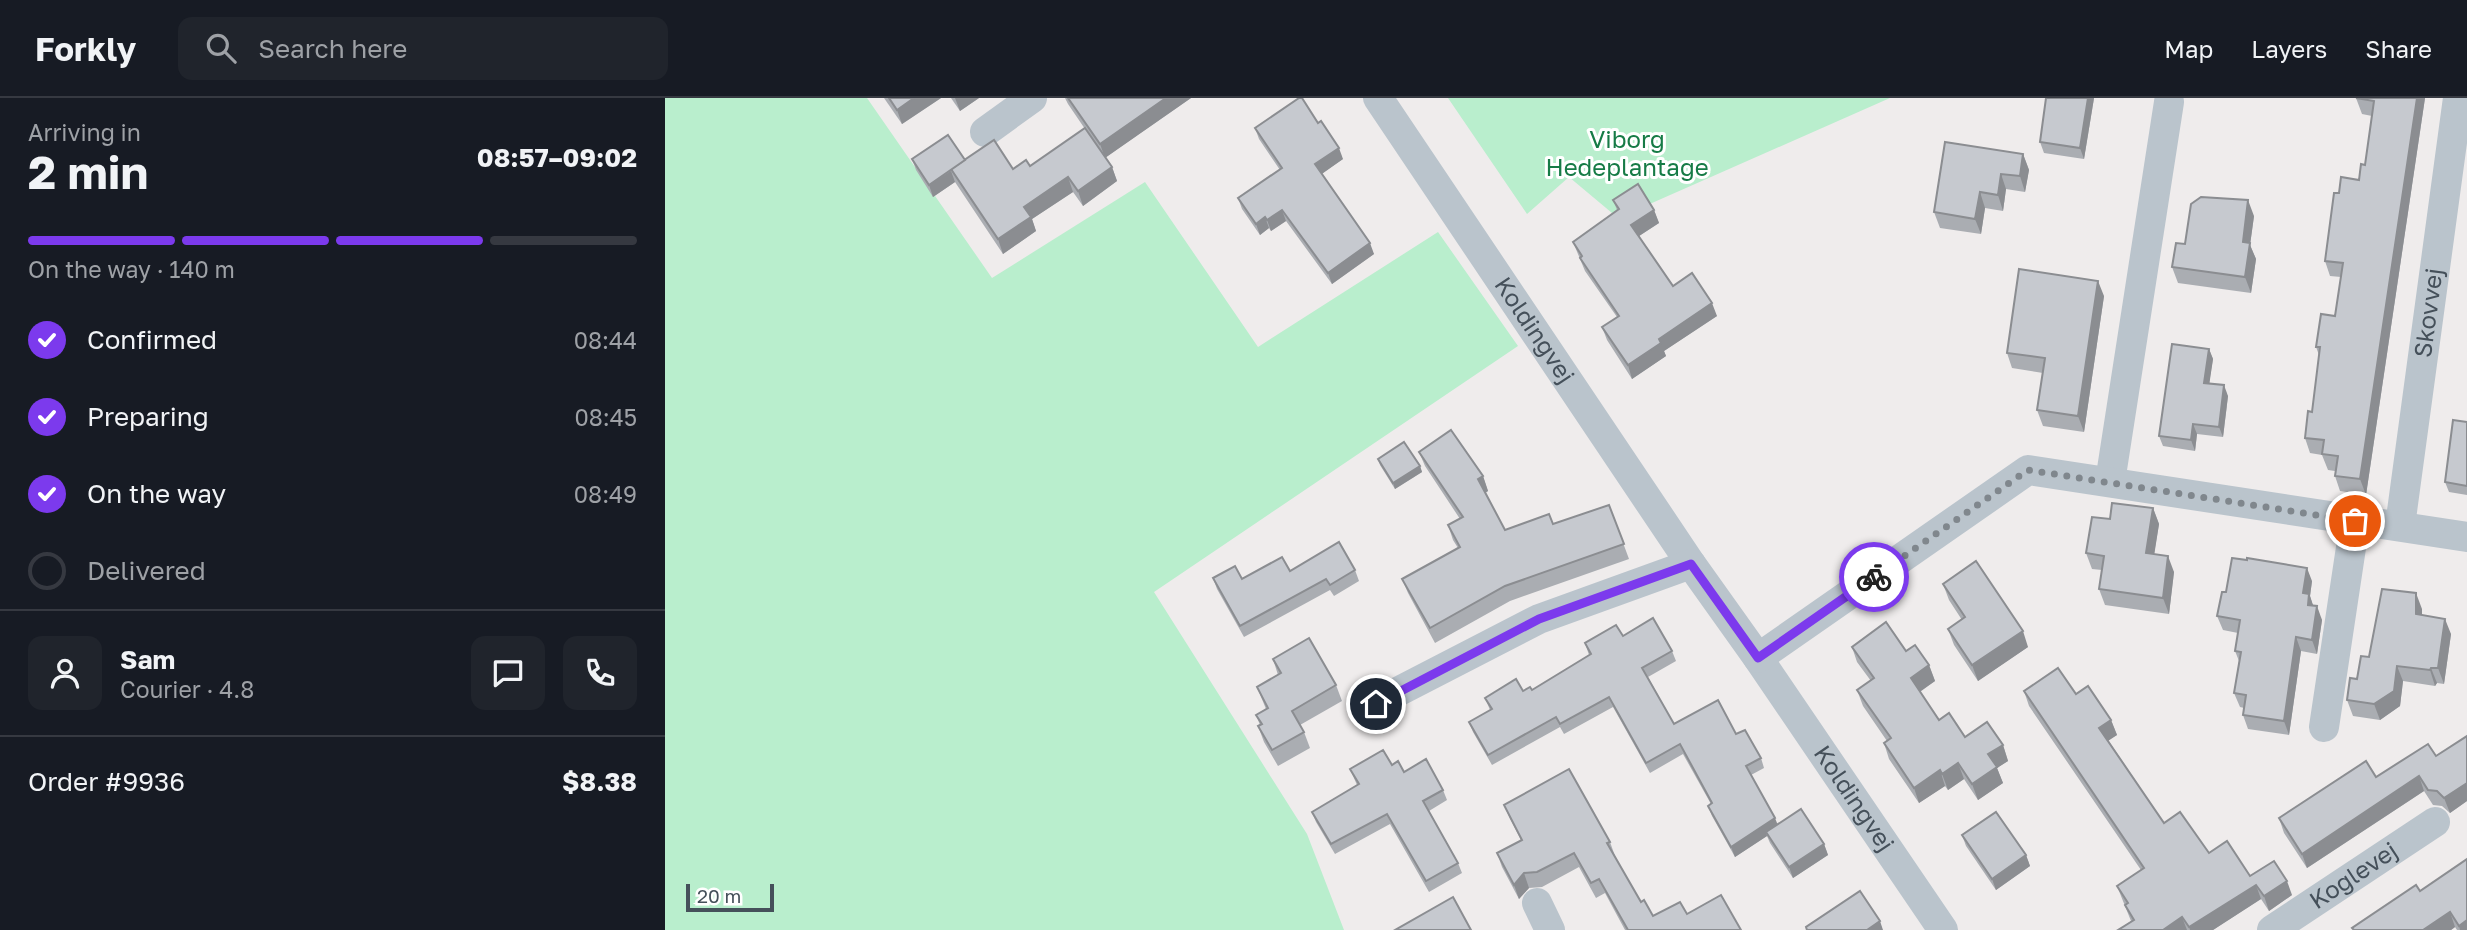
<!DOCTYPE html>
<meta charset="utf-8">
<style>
:root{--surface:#171b24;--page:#20242c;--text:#f1f3f6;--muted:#9ea1a6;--line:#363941;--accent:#7c3aed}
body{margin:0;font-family:"Golos Text",sans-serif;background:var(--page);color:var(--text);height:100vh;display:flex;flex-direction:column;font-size:26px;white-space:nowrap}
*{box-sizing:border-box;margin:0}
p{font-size:23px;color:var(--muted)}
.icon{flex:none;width:38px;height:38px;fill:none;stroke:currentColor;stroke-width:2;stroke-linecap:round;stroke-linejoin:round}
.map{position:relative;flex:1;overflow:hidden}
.drawer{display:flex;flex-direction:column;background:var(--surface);width:665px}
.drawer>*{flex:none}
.scale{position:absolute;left:21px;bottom:18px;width:88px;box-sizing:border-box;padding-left:7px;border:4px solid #45505a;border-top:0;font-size:19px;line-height:24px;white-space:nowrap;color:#45505a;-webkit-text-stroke:5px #fff;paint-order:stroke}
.pin{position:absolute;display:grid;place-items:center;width:60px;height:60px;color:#fff;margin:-30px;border:4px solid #fff;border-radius:50%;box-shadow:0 2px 7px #0007}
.courier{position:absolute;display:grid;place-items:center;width:70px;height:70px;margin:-35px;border:5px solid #7c3aed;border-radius:50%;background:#fff;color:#222;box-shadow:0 2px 9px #0007}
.summary em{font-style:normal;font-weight:700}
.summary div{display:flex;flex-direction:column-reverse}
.summary{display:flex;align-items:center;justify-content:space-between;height:119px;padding:0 28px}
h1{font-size:46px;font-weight:700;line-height:52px}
.bar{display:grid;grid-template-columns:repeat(4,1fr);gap:10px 7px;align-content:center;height:84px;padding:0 28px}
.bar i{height:9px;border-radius:5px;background:var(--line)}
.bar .current{background:var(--accent)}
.bar p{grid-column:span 4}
.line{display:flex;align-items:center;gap:18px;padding:0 28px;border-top:2px solid var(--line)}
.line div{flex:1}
.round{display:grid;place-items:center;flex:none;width:74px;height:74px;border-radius:14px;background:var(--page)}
ol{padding:0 28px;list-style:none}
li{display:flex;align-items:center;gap:21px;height:77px}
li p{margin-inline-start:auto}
li .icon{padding:7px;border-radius:50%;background:var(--accent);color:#fff;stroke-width:4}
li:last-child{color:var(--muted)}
li i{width:38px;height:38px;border:4px solid var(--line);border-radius:50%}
header{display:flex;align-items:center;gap:42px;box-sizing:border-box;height:98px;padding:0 35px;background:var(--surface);border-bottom:2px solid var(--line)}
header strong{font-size:33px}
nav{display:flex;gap:38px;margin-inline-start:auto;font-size:24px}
.search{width:490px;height:63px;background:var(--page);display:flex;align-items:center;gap:18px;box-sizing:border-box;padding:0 24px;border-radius:14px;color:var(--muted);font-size:26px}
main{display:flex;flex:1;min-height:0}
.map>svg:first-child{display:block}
.green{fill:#b9eecd}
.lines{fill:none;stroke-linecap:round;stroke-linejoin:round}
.minor{stroke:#bac4cc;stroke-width:30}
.wall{fill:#aaadb2}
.shaded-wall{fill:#8b8d91}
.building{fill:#c6c9cf;stroke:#8b8d91;stroke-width:2}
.done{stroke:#80878d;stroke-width:7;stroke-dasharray:0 12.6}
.route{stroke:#7c3aed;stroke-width:9}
.labels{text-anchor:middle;stroke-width:6;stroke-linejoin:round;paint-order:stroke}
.park-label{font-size:24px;fill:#167b46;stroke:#fff}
.street-label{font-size:24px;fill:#45505a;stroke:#fff}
</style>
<header>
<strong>Forkly</strong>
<div class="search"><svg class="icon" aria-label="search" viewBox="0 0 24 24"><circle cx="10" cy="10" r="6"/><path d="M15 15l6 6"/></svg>Search here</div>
<nav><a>Map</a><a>Layers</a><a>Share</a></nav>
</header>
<main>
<section class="drawer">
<div class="summary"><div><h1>2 min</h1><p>Arriving in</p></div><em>08:57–09:02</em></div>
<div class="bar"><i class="current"></i><i class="current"></i><i class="current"></i><i></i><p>On the way · 140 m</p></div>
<ol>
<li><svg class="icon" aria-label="check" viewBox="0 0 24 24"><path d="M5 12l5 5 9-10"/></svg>Confirmed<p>08:44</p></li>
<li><svg class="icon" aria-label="check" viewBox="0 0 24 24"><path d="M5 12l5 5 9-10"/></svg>Preparing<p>08:45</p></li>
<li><svg class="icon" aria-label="check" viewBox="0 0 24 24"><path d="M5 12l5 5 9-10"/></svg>On the way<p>08:49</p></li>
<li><i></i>Delivered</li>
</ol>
<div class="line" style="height:126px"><a class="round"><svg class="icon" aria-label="person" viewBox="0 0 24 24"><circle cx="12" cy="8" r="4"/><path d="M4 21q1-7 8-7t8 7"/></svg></a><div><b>Sam</b><p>Courier · 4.8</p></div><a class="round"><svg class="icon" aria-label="chat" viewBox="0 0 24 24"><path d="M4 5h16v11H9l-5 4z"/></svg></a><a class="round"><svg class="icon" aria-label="phone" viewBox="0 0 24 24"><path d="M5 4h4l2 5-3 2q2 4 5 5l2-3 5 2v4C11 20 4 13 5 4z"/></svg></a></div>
<div class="line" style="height:91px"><div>Order #9936</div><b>$8.38</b></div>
</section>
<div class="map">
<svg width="1802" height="832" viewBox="0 0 1802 832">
<rect width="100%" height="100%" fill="#efecec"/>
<g class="green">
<polygon points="0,0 202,0 327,180 480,84 593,249 773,134 853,248 489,494 642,736 679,832 0,832"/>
<polygon points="783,0 1225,0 953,120 904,79 862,116"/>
</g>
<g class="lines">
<g class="minor">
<path id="s1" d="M 713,0 L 1026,466 L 1093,560 L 1278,832"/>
<polyline points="320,34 367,0"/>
<polyline points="1445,384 1504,4"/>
<path id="s2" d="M 1735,428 L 1793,0"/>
<polyline points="1093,560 1363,372 1802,439"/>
<polyline points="711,605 874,521 1026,466"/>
<polyline points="1659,629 1690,423"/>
<polyline points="872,805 885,832"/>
<path id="s3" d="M 1607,832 L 1770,724"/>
</g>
</g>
<g class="wall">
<polygon points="219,0 276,0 237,26"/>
<polygon points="286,0 314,0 295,13"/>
<polygon points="400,0 526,0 441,59 447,69 452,83 418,108 408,94 367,121 371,133 338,156 290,84 268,99 251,72 247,61 300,62 348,71 365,68 420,31 403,6"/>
<polygon points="1381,0 1429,0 1419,61 1379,55 1375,44"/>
<polygon points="1691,0 1760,0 1701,397 1675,393 1670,378 1670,373 1663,372 1657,357 1645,355 1640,340 1647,314 1654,257 1651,249 1670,218 1676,179 1665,178 1660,163 1700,67 1707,18 1697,16"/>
<polygon points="590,30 678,61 656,76 709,156 667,186 621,123 606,133 604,130 595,137 577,111 573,100 615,72 594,41"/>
<polygon points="1358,56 1364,72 1360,94 1341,91 1338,113 1320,110 1316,136 1275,130 1269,114"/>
<polygon points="948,102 989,112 994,125 974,138 1008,188 1052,218 999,253 1001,258 967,281 942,242 937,229 952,219 920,173 908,144 952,112"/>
<polygon points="1589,118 1585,147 1591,161 1586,195 1513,185 1507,169 1520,146"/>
<polygon points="1439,198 1419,334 1378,328 1372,312 1378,275 1347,270 1342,255"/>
<polygon points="1544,251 1548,261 1544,285 1563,298 1558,339 1532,336 1530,353 1498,348 1494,338"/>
<polygon points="1802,324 1802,397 1784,394 1780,384"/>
<polygon points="754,354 818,378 823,393 820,395 840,432 888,426 944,407 964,461 845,503 770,545 743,495 737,481 793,450 788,442 783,427 795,421 760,368"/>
<polygon points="713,361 755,368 757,374 730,391 715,367"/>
<polygon points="1488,410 1494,426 1489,456 1509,474 1504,516 1440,507 1434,491 1437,472 1427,471 1421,455 1445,421"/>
<polygon points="690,472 694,483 669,498 665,492 579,539 552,491 548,480 577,481 625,473"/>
<polygon points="1647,483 1645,498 1648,508 1657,522 1652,556 1636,553 1624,637 1583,631 1578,617 1579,610 1575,609 1569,595 1574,563 1570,553 1573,535 1558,532 1552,518 1561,494"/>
<polygon points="1278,486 1363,549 1313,583 1289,547 1283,531 1297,522 1284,502"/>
<polygon points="1757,511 1757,517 1786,536 1779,586 1772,585 1770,588 1738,583 1735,608 1715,622 1688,618 1682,602 1704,559"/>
<polygon points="958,538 1007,553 1011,563 983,579 1009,626 1071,636 1096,660 1099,670 1086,677 1112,727 1159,746 1163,757 1128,780 1105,745 1102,738 1070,759 1047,718 1043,708 1046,706 1018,656 985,675 948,609 899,636 895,629 827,667 808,634 804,624 825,612 820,600 867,592 924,557 920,545"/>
<polygon points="1187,549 1241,553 1264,567 1270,583 1255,593 1274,622 1300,639 1338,647 1343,663 1332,670 1338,685 1313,702 1299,681 1283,692 1280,688 1254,705 1224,661 1219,645 1222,643 1198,608 1192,592 1206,583 1192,564"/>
<polygon points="608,561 671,587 677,603 635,627 639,634 645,650 613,668 599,644 593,628 595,627 591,617 601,611 592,589 613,577"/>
<polygon points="1359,593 1411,596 1446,622 1452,637 1443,642 1499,725 1544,755 1585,778 1627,797 1604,813 1596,801 1548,832 1453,832 1466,823 1452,788 1476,772 1364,608"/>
<polygon points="1802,638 1802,703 1785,715 1777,708 1768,707 1759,693 1642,770 1619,735 1614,720 1711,679 1771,658"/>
<polygon points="727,667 778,692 782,702 764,713 793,765 797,775 764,794 725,726 670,756 651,724 647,714 692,687 685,671"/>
<polygon points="839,707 945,744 950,758 976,804 988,818 1022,816 1076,832 960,832 940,795 931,800 914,769 877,789 864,790 854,801 837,769 832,755 856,742 845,721"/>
<polygon points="1297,737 1361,757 1365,768 1331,792 1301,748"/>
<polygon points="1802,761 1802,832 1792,832 1790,829 1786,832 1688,832 1687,830 1755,793"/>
</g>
<g class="shaded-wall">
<polygon points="249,0 276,0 237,26 232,12"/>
<polygon points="290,0 314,0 295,13"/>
<polygon points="501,0 526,0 440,60 435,46"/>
<polygon points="1423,0 1429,0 1419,61 1415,50"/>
<polygon points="1752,0 1760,0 1701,397 1695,381"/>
<polygon points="674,50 678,61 654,78 650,66"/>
<polygon points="1358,56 1364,72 1360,94 1355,78"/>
<polygon points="447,69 452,83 418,108 413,93"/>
<polygon points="286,73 290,84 268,99 264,87"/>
<polygon points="1336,76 1341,91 1338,113 1333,97"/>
<polygon points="403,79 408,94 367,121 371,133 338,156 333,141 359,109"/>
<polygon points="1315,94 1320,110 1316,136 1310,121"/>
<polygon points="1583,102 1589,118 1585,147 1591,161 1586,195 1580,179 1578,144"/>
<polygon points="617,112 621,123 606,133 602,122"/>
<polygon points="989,112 994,125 971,140 966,127"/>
<polygon points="600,119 604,130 595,137 591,126"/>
<polygon points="705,145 709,156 667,186 663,175"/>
<polygon points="1433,183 1439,198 1419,334 1413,318"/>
<polygon points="1047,205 1052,218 999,253 1001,258 967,281 963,267 994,241"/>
<polygon points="1544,251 1548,261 1543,295 1539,285"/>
<polygon points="1559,287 1563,298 1558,339 1554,329"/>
<polygon points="1528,326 1532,336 1530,353 1526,342"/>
<polygon points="755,368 757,374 730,391 728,385"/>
<polygon points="818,378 823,393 818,396 813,381"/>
<polygon points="1488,410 1494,426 1487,471 1481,455"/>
<polygon points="1503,458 1509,474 1504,516 1498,500"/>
<polygon points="1642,470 1647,483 1645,498 1649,510 1648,521 1638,495"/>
<polygon points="1751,495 1757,511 1757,532 1751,516"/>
<polygon points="1652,508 1657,522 1652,556 1647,542"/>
<polygon points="1780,521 1786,536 1779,586 1773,570"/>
<polygon points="1358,533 1363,549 1313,583 1307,567"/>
<polygon points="1631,539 1636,553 1624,637 1619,623"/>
<polygon points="1264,567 1270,583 1252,596 1246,580"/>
<polygon points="1732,568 1738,583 1735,608 1715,622 1709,606"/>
<polygon points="1766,570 1772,585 1770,588 1765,572"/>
<polygon points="1446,622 1452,637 1440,645 1434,630"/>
<polygon points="1338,647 1343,663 1332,670 1338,685 1313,702 1307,686 1323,656"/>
<polygon points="1293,665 1299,681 1283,692 1277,676"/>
<polygon points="1275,672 1280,688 1254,705 1249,690"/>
<polygon points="1754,678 1759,693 1642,770 1637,756"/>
<polygon points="1802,685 1802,703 1785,715 1779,700"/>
<polygon points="1110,720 1114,730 1101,734 1102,738 1070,759 1066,749"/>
<polygon points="1159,746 1163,757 1128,780 1124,769"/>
<polygon points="1361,757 1365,768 1331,792 1327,781"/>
<polygon points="859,775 864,790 854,801 849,787"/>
<polygon points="1622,783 1627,797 1604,813 1599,798"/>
<polygon points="1591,787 1596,801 1548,832 1525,832 1524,829"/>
<polygon points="1785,814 1790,829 1786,832 1758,832"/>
<polygon points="1517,819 1522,832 1498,832"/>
<polygon points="1802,822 1802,832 1795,832 1794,828"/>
<polygon points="1215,823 1218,832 1202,832"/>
</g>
<g class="building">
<polygon points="224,0 249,0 232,12"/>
<polygon points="403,0 501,0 435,46"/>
<polygon points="634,0 637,0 653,25 656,23 674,50 650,66 705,145 663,175 617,112 602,122 600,119 591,126 573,100 617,70 590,30"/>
<polygon points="1381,0 1423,0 1415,50 1375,44"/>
<polygon points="1691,0 1752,0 1695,381 1670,378 1673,358 1657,356 1659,342 1640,340 1643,313 1647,314 1655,249 1651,249 1656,216 1670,218 1678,165 1660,163 1669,95 1674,95 1676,79 1694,82 1696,66 1700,67 1709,3"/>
<polygon points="420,30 447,69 413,93 403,79 359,109 366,119 333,141 286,71 329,42 348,71 361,62 365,68"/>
<polygon points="283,37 300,62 264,87 247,61"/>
<polygon points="1280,44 1358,56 1355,78 1336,76 1333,97 1315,94 1310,121 1269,114"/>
<polygon points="973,86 989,112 966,127 1008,188 1027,175 1047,205 994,241 996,245 963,267 937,229 954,218 915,160 917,158 908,144 954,111 948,102"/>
<polygon points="1536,99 1583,102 1578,144 1585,145 1580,179 1507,169 1511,145 1520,146 1526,106"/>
<polygon points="1354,171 1433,183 1413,318 1372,312 1380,260 1342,255"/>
<polygon points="1507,246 1544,251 1539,285 1559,287 1554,329 1528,326 1526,342 1494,338"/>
<polygon points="1788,322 1802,324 1802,388 1780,384"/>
<polygon points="786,332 818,378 813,381 840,432 884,416 888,426 944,407 959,446 840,488 765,530 737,481 795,449 783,427 798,419 754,354"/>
<polygon points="739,344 755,368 728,385 713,361"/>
<polygon points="1447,405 1488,410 1481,455 1503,458 1498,500 1434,491 1439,458 1421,455 1427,419 1445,421"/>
<polygon points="674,444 690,472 665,487 661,481 575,528 548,480 570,468 577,481 617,459 625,473"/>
<polygon points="1567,460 1582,462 1582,460 1642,470 1638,495 1644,496 1643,507 1652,508 1647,542 1631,539 1619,623 1578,617 1581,597 1569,595 1576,554 1570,553 1575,522 1552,518 1557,494 1561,494"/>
<polygon points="1311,463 1358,533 1307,567 1283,531 1300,519 1278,486"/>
<polygon points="1717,491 1751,495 1751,516 1780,521 1773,570 1766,570 1765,572 1732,568 1729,593 1709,606 1682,602 1685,580 1692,581 1696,558 1704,559"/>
<polygon points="988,520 1007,553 977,570 1009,626 1053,602 1071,636 1080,632 1096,660 1081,668 1110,720 1066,749 1043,708 1047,705 1015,646 981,665 944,599 895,626 891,619 823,657 804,624 827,611 820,600 851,581 858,593 865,589 867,592 926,556 920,545 951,527 958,538"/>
<polygon points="1221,524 1241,553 1250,547 1264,567 1246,580 1274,622 1284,615 1300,639 1322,624 1338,647 1323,656 1332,669 1307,686 1293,665 1277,676 1275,672 1249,690 1219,645 1226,640 1192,592 1209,580 1187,549"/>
<polygon points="644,540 671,587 627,613 639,634 607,652 593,628 597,626 591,617 603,610 592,589 616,575 608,561"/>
<polygon points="1393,570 1411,596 1423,588 1446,622 1434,630 1499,725 1515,714 1544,755 1562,743 1585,778 1609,763 1622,783 1599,798 1591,787 1524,829 1517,819 1498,832 1453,832 1469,822 1460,807 1463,805 1452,788 1479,770 1359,593"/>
<polygon points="1802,638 1802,685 1779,700 1772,693 1763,692 1754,678 1637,756 1614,720 1701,663 1711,679 1763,646 1771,658"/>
<polygon points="718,652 727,667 733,663 739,674 761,661 778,692 758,703 793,765 761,783 722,716 666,746 647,714 694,686 685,671"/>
<polygon points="904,671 945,744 942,745 976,804 979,802 988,818 1015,804 1022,816 1056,797 1076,832 963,832 934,781 926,785 909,755 872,774 859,775 849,787 832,755 857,742 839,707"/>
<polygon points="1136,711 1159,746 1124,769 1101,734"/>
<polygon points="1331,714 1361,757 1327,781 1297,737"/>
<polygon points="1802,761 1802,822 1794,828 1785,814 1758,832 1689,832 1687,830 1751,787 1755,793"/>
<polygon points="1195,793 1215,823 1202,832 1142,832 1141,829"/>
<polygon points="788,799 806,832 730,832"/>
</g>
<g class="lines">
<polyline class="done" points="1209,479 1363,372 1690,423"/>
<polyline class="route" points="711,606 874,521 1026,466 1093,560 1209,479"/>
</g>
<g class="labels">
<g class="park-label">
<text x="962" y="50">Viborg<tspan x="962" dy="28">Hedeplantage</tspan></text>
</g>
<g class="street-label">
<text dy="8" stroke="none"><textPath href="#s2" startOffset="215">Skovvej</textPath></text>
<text dy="8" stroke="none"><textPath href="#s1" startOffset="280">Koldingvej</textPath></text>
<text dy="8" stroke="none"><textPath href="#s1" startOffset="847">Koldingvej</textPath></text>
<text dy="8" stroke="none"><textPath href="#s3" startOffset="98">Koglevej</textPath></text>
</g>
</g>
</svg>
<div class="scale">20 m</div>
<div class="pin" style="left:1690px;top:423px;background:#ea580c"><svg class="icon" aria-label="bag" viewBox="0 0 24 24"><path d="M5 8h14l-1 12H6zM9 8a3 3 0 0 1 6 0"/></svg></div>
<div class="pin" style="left:711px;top:606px;background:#1f2937"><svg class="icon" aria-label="home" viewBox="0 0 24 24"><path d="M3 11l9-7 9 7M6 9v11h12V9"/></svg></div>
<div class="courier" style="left:1209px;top:479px"><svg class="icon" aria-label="bike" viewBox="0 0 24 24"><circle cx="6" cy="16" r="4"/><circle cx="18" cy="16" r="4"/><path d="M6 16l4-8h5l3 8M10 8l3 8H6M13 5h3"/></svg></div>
</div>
</main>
